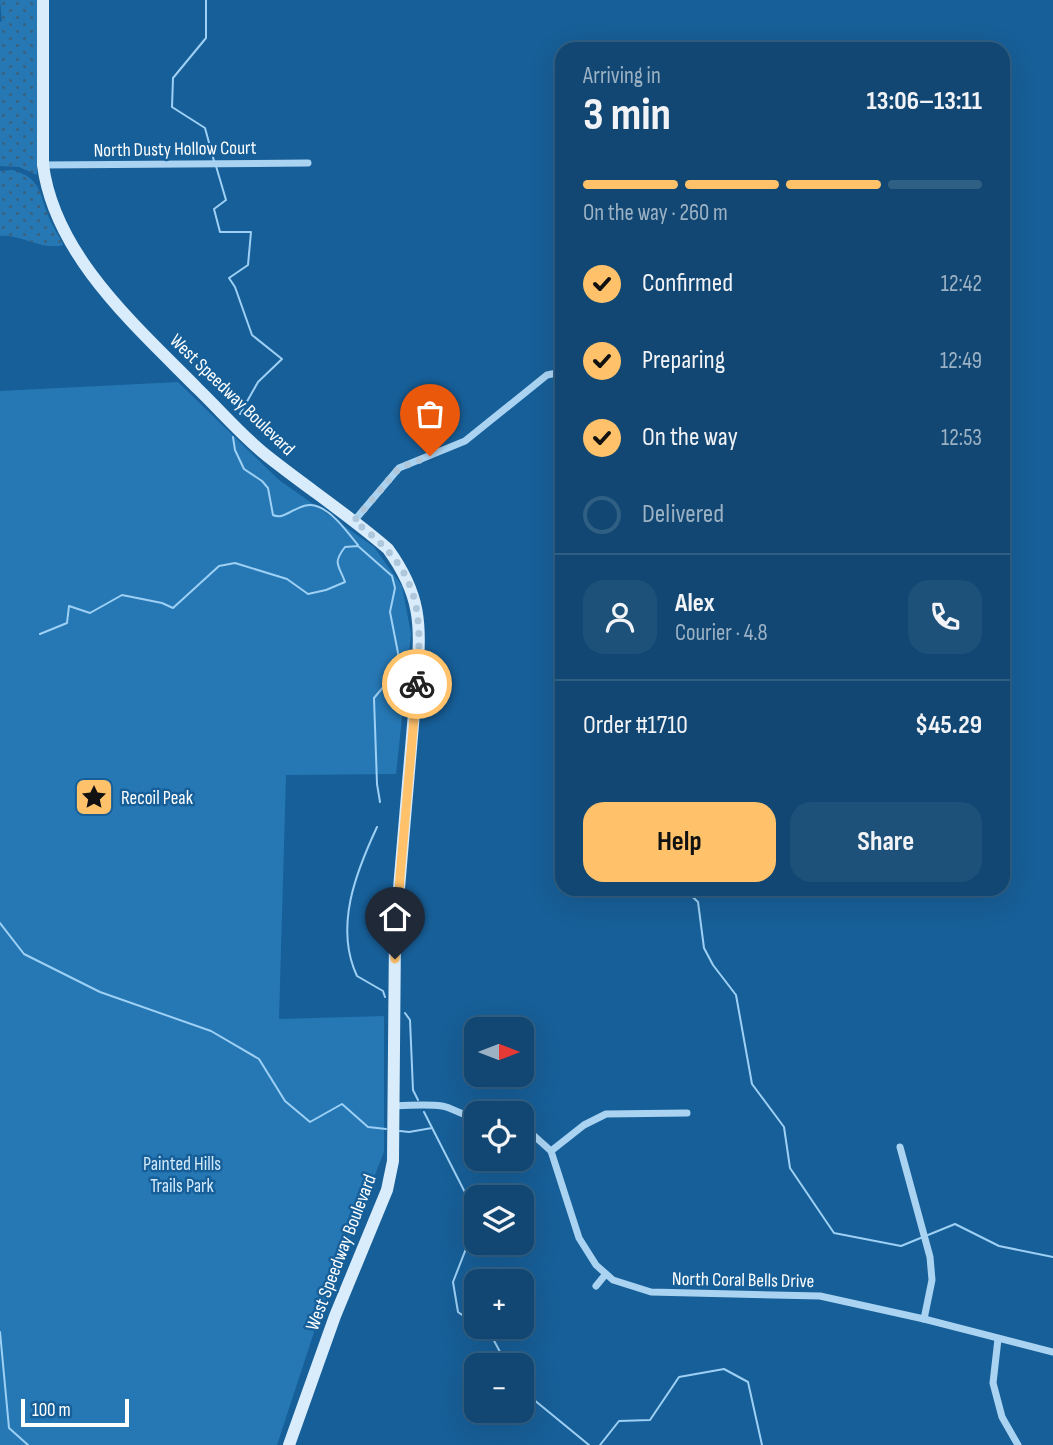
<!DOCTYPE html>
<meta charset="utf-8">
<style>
:root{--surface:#114772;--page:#1e517a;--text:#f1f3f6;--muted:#9cb2c4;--line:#305f84;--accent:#ffc26b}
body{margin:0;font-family:"Sofia Sans Condensed",sans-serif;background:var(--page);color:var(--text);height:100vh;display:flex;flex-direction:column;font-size:26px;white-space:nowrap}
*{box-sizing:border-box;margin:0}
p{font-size:23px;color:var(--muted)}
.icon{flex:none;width:38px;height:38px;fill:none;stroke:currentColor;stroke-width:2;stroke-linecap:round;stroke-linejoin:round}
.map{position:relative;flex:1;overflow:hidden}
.details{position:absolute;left:555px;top:42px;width:455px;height:854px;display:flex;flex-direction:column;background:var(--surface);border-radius:21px;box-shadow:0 7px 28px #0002,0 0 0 2px var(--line)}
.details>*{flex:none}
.needle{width:46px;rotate:90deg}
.tools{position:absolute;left:464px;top:1017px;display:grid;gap:14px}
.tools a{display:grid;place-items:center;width:70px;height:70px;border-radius:14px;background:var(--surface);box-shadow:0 7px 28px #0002,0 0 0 2px var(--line);font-size:35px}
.scale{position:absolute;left:21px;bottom:18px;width:108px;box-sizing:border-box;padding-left:7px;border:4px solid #fff;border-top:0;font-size:19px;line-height:24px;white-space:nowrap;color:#fff;-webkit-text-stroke:5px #175f98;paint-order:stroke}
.pin{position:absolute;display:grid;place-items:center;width:60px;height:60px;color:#fff;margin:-72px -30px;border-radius:50% 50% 50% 0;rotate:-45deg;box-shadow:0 0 7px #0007}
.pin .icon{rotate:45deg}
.courier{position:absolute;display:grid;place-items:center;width:70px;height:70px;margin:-35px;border:5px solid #ffc26b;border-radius:50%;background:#fff;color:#222;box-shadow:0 2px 9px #0007}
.head em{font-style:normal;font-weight:700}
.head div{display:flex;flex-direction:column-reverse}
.head{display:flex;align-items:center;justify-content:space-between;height:119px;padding:0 28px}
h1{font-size:46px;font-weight:700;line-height:52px}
.bar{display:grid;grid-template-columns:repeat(4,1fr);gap:10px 7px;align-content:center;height:84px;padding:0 28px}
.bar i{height:9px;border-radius:5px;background:var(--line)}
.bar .on{background:var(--accent)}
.bar p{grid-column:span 4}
.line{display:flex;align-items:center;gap:18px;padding:0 28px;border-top:2px solid var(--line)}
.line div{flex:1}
.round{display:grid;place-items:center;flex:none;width:74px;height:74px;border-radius:21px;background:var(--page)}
ol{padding:0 28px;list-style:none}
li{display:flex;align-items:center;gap:21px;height:77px}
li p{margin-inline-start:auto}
li .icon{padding:7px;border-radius:50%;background:var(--accent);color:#111;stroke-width:4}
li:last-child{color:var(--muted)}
li i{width:38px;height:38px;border:4px solid var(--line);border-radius:50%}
.action{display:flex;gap:14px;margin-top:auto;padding:14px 28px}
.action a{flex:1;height:80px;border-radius:21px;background:var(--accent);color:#111;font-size:28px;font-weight:700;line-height:80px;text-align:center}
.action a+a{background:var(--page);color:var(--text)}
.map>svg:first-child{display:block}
.grass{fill:url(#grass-dots)}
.park{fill:#2678b5}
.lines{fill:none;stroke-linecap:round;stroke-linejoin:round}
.stream{stroke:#9dd0f4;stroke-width:2}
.street{stroke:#aad3f2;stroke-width:7}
.secondary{stroke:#d9ecfc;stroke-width:12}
.done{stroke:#aec7db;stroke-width:7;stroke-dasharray:0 12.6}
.route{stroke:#ffc26b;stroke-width:9}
.labels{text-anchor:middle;stroke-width:5;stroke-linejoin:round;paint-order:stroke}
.street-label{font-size:19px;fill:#fff;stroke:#175f98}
.poi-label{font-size:19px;fill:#fff;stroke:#175f98;text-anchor:start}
.park-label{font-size:19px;fill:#d2eafc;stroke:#175f98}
</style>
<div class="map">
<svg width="1053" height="1445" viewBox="0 0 1053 1445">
<defs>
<pattern id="grass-dots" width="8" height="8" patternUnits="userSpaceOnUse" patternTransform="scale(1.75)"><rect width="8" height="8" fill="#2678b5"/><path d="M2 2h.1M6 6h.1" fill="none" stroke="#396280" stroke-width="1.8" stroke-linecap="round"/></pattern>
</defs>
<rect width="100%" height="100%" fill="#175f98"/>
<g class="grass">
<polygon points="0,0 39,0 37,175 19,167 0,166 0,22 2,21"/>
<path d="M 12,170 C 43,178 39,196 50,220 C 54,229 60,237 63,245 C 41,251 22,234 0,236 L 0,171 Z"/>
</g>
<polygon class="park" points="178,382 279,480 374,547 402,586 411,634 396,774 286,775 279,1019 384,1016 384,1152 320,1314 277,1445 0,1445 0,391"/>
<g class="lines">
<g class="stream">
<polyline points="206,0 206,38 173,78 172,107 205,128 214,161"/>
<polyline points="216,166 226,200 214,209 220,232 251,232 248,265 229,278 235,287 252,335 282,359 258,382 240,414"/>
<path d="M 233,437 L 235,450 L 244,469 L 262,481 L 268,488 L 273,515 C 286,522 300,498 319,507 C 335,514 347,532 358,545"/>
<path d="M 40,634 L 67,623 L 69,606 L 90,613 L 122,595 L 162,603 L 173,608 L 219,566 L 235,563 L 287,579 L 308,594 L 326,590 L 345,582 C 339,565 332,564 345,547 L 358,546 L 392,576 L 395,588 L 390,612 L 399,658 L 390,679 L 374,698 L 377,784 L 380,802"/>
<path d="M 377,827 C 356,872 334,927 357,976 L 383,991 L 385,997"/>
<polyline points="684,889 698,902 704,948 713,965 736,995 752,1084 784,1127 790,1168 834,1233 901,1246 923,1237"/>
<polyline points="0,923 24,954 100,992 211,1031 259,1059 285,1101 310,1122 342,1104 368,1127 386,1129"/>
<polyline points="405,1013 410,1020 413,1090 418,1100"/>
<polyline points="424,1112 476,1214"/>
<polyline points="400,1131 409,1132 432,1128"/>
<polyline points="476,1223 453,1282 458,1312 476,1325"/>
<polyline points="928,1235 955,1224 999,1246 1053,1257"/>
<polyline points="479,1326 491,1335 507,1365"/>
<polyline points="0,1332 9,1428 28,1445"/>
<polyline points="522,1390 589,1445"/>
<polyline points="600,1445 619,1421 650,1420 679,1377 724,1369 748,1382 762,1445"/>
</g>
<g class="street">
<polyline points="43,165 308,163"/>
<polyline points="354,521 399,468 465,441 547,375 562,372"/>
<path d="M 395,1106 C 410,1105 428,1104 442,1106 C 454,1108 465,1118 476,1116"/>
<polyline points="522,1125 551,1151 579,1238 596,1265 613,1280 651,1292 820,1296 924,1319 1053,1352"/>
<polyline points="900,1147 930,1257 932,1280 924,1319"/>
<polyline points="551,1151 584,1125 606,1114 687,1113"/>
<polyline points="596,1286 605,1275"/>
<polyline points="998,1339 993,1383 1002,1417 1018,1445"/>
</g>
<path class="secondary" d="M 43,0 L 43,165 C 55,256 136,326 197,388 C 220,410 241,435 266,455 C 306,487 349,515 388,549 C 421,595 421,623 417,678 L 395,935 L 393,1161 L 387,1190 L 335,1316 L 289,1445"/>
</g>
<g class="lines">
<path class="done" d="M 417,684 C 423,607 419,569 354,521 L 399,468 L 430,456"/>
<polyline class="route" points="395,959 400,877 417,684"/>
</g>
<defs>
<g id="sight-square" transform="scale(2.0125)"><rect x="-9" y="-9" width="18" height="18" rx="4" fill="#ffc26b" stroke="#175f98"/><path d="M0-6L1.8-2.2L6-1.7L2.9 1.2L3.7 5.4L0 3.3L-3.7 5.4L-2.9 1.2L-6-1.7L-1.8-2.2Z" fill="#111"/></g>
</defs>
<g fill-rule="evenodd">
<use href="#sight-square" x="94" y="797"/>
</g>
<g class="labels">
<g class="street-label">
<text transform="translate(175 148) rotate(-1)" y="7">North Dusty Hollow Court</text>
<text transform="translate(233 394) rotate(44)" y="7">West Speedway Boulevard</text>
<text transform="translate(340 1252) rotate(-69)" y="7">West Speedway Boulevard</text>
<text transform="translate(743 1279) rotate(1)" y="7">North Coral Bells Drive</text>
</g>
<g class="poi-label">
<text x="121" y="804">Recoil Peak</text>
</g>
<g class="park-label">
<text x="182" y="1170">Painted Hills<tspan x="182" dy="22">Trails Park</tspan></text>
</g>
</g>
</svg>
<div class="tools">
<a><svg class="needle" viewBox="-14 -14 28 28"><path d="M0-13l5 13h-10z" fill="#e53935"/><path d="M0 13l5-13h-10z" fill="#9cb2c4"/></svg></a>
<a><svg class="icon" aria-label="locate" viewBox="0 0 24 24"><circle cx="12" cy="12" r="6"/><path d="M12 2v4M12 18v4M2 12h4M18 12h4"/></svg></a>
<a><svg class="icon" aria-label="layers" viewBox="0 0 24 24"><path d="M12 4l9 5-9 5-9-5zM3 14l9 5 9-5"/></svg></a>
<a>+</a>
<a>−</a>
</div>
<div class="scale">100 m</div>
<div class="pin" style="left:430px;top:456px;background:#ea580c"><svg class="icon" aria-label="bag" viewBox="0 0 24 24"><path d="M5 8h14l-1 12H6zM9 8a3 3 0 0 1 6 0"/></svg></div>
<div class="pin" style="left:395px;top:959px;background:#1f2937"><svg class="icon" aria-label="home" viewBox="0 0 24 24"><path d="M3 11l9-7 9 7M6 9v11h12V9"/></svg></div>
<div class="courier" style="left:417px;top:684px"><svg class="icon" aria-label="bike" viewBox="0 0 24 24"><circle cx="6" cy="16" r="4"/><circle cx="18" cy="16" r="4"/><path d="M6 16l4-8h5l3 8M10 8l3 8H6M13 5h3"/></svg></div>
<section class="details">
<div class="head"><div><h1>3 min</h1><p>Arriving in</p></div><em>13:06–13:11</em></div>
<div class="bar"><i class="on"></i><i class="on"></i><i class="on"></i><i></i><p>On the way · 260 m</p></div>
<ol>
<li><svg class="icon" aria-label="check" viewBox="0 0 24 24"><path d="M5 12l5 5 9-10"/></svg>Confirmed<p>12:42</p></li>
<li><svg class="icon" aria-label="check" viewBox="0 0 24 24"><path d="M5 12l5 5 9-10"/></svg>Preparing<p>12:49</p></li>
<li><svg class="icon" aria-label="check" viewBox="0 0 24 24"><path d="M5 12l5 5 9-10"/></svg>On the way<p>12:53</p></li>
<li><i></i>Delivered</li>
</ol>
<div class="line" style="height:126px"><a class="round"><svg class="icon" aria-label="person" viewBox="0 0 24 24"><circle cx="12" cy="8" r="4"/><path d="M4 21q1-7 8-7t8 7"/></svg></a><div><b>Alex</b><p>Courier · 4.8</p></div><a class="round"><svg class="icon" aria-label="phone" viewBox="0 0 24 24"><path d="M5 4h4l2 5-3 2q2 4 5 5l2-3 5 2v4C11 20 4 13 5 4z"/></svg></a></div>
<div class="line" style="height:91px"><div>Order #1710</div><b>$45.29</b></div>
<div class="action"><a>Help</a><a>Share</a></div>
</section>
</div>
